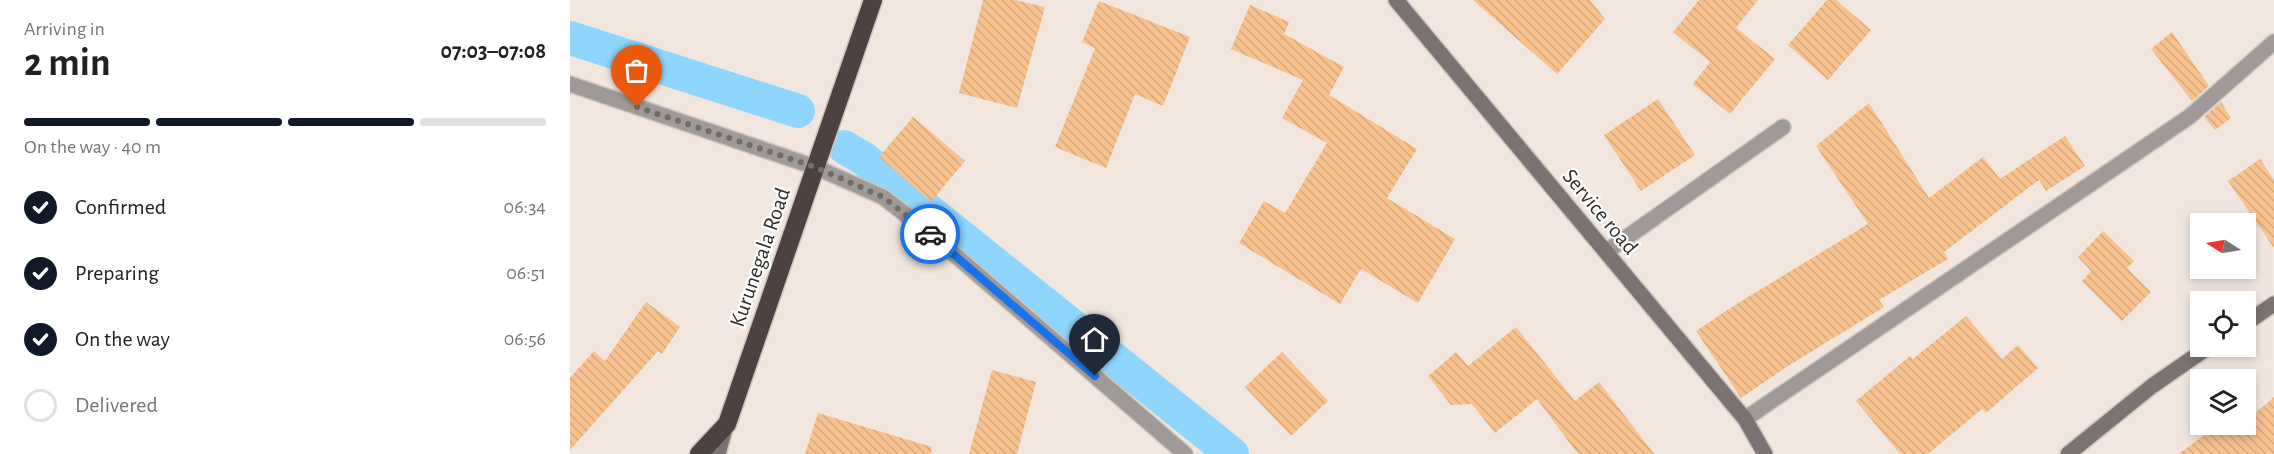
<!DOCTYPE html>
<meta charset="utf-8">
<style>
:root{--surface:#fff;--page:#f2f2f2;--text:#202124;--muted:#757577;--line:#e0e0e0;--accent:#111827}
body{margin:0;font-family:"Alegreya Sans",sans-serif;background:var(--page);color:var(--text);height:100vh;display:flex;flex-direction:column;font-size:22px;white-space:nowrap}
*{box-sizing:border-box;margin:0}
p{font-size:20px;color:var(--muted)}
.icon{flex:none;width:33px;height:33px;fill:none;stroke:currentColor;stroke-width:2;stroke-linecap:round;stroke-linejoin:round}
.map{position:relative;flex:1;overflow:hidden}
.drawer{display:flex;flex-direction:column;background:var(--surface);width:570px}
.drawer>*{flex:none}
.needle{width:39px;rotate:281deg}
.controls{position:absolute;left:1620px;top:213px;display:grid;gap:12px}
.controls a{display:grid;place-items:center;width:66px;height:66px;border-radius:0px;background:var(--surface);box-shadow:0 3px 9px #0003;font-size:30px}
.pin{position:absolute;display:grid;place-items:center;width:51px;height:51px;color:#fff;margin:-62px -26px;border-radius:50% 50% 50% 0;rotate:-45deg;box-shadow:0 0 6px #0007}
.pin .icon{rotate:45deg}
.courier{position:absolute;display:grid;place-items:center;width:60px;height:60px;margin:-30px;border:4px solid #1a73e8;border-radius:50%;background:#fff;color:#222;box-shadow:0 2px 8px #0007}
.headline em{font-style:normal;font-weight:700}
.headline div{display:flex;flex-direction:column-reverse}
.headline{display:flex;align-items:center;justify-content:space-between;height:102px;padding:0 24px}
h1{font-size:39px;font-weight:700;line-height:45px}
.bar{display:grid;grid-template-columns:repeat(4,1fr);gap:9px 6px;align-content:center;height:72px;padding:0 24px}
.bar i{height:8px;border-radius:4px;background:var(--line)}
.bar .active{background:var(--accent)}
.bar p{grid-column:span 4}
ol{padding:0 24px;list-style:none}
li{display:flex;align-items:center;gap:18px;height:66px}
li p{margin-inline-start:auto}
li .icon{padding:6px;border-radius:50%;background:var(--accent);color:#fff;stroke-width:4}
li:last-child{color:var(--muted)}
li i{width:33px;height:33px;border:3px solid var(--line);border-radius:50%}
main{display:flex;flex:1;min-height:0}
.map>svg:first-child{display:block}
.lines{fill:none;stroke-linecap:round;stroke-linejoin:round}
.canal{stroke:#8fd6fe;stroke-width:34}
.building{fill:url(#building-back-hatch)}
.street-casing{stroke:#cec5be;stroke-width:18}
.secondary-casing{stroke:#cec5be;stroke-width:18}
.highway-casing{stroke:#cec5be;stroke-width:21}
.street{stroke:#9f9998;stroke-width:15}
.secondary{stroke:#7b7371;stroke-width:15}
.highway{stroke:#4d423f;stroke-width:18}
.done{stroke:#736d68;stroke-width:6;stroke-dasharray:0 10.8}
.route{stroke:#1a73e8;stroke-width:8}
.labels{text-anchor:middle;stroke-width:4.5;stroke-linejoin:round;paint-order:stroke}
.street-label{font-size:22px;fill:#2f2b28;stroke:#fff}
</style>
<main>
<section class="drawer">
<div class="headline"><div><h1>2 min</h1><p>Arriving in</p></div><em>07:03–07:08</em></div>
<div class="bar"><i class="active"></i><i class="active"></i><i class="active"></i><i></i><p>On the way · 40 m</p></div>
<ol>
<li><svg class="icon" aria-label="check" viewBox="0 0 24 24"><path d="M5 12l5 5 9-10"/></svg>Confirmed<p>06:34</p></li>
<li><svg class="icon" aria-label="check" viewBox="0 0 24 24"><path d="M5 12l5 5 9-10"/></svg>Preparing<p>06:51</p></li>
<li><svg class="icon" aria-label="check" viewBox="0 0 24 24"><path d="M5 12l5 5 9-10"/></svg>On the way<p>06:56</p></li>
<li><i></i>Delivered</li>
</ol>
</section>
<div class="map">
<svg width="1704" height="454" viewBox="0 0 1704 454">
<defs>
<pattern id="building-back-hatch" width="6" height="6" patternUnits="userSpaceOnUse" patternTransform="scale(1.5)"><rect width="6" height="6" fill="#f8c28f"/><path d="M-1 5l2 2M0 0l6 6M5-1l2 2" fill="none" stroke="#d5a77b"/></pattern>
</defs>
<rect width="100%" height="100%" fill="#f1e7df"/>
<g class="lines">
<g class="canal">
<polyline points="0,38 228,111"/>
<polyline points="274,147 294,159 662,454"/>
</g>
</g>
<g class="building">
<polygon points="413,0 445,0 475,7 447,108 389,93"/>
<polygon points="903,0 1020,0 1035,19 987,74"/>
<polygon points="1129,0 1188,0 1166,28 1205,59 1160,114 1123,84 1140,62 1103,32"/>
<polygon points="1257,0 1266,0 1301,30 1258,80 1218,45"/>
<polygon points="529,1 620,37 593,106 565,94 536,168 485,147 525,48 512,42"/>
<polygon points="680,5 719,22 714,34 774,67 759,95 847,149 817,198 885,239 848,303 791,269 770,304 669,243 694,201 715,213 757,143 712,118 733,80 661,49"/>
<polygon points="1602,32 1639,86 1622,101 1581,49"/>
<polygon points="1088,99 1125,155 1071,191 1034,135"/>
<polygon points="1651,102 1661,118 1645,130 1634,117"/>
<polygon points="1299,103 1359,198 1413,157 1430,179 1495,136 1515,166 1476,191 1469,180 1374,252 1378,259 1309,300 1314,307 1218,366 1171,398 1126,331 1165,305 1298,224 1246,146"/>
<polygon points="343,117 395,161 361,202 309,157"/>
<polygon points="1690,159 1704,180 1704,248 1658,181"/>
<polygon points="1533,231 1564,261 1557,268 1581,292 1552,321 1512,281 1521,271 1508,257"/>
<polygon points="76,302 110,327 92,354 88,351 0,450 0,378 24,351 35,361"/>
<polygon points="1396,316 1432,359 1448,345 1468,368 1416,413 1412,409 1358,454 1330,454 1286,401 1340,356 1343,359"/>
<polygon points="946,327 1005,401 1029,382 1084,454 1008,454 967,399 925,433 902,404 881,405 858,376 886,352 898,366"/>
<polygon points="712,352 758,401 721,436 675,387"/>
<polygon points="422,370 466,382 447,454 399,454"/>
<polygon points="1704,397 1704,454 1608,454 1650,424 1676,424 1676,421"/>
<polygon points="248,413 362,447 361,454 235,454"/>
</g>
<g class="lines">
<g class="street-casing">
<g id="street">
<polyline points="0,84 245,167 313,197 362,235 615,454"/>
<polyline points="1036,252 1213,127"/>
<polyline points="1175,419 1619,117 1704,42"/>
</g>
</g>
<g class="secondary-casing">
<g id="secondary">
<polyline points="826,0 1175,419 1195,454"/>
<polyline points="1676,323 1704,304"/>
<polyline points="148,454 156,425"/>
<polyline points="1498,454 1582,386 1640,346"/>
</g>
</g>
<g class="highway-casing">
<polyline id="highway" points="129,454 157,424 303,0"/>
</g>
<use href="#street" class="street"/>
<use href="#secondary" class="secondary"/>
<use href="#highway" class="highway"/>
</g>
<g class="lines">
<polyline class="done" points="67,107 245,167 313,197 360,234"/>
<polyline class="route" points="360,234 525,376"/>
</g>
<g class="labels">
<g class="street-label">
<text transform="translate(1031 211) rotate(50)" y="8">Service road</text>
<text transform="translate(189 257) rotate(-71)" y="8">Kurunegala Road</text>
</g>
</g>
</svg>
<div class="controls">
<a><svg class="needle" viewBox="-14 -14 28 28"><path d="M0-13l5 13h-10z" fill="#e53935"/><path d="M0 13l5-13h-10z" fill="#757577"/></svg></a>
<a><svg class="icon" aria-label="locate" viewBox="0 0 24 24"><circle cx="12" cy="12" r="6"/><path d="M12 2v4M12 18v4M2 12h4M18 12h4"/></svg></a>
<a><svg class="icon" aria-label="layers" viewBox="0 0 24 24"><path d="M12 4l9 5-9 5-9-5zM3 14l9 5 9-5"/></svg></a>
</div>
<div class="pin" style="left:67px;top:107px;background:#ea580c"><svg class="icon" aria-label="bag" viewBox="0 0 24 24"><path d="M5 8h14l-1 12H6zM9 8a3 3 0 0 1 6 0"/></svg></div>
<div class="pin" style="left:525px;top:376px;background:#1f2937"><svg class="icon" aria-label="home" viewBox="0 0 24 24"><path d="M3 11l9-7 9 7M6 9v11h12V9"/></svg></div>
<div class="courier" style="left:360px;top:234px"><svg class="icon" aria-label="car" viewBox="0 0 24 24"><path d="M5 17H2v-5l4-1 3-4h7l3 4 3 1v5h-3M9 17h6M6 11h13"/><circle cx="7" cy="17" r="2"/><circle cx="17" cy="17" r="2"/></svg></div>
</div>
</main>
